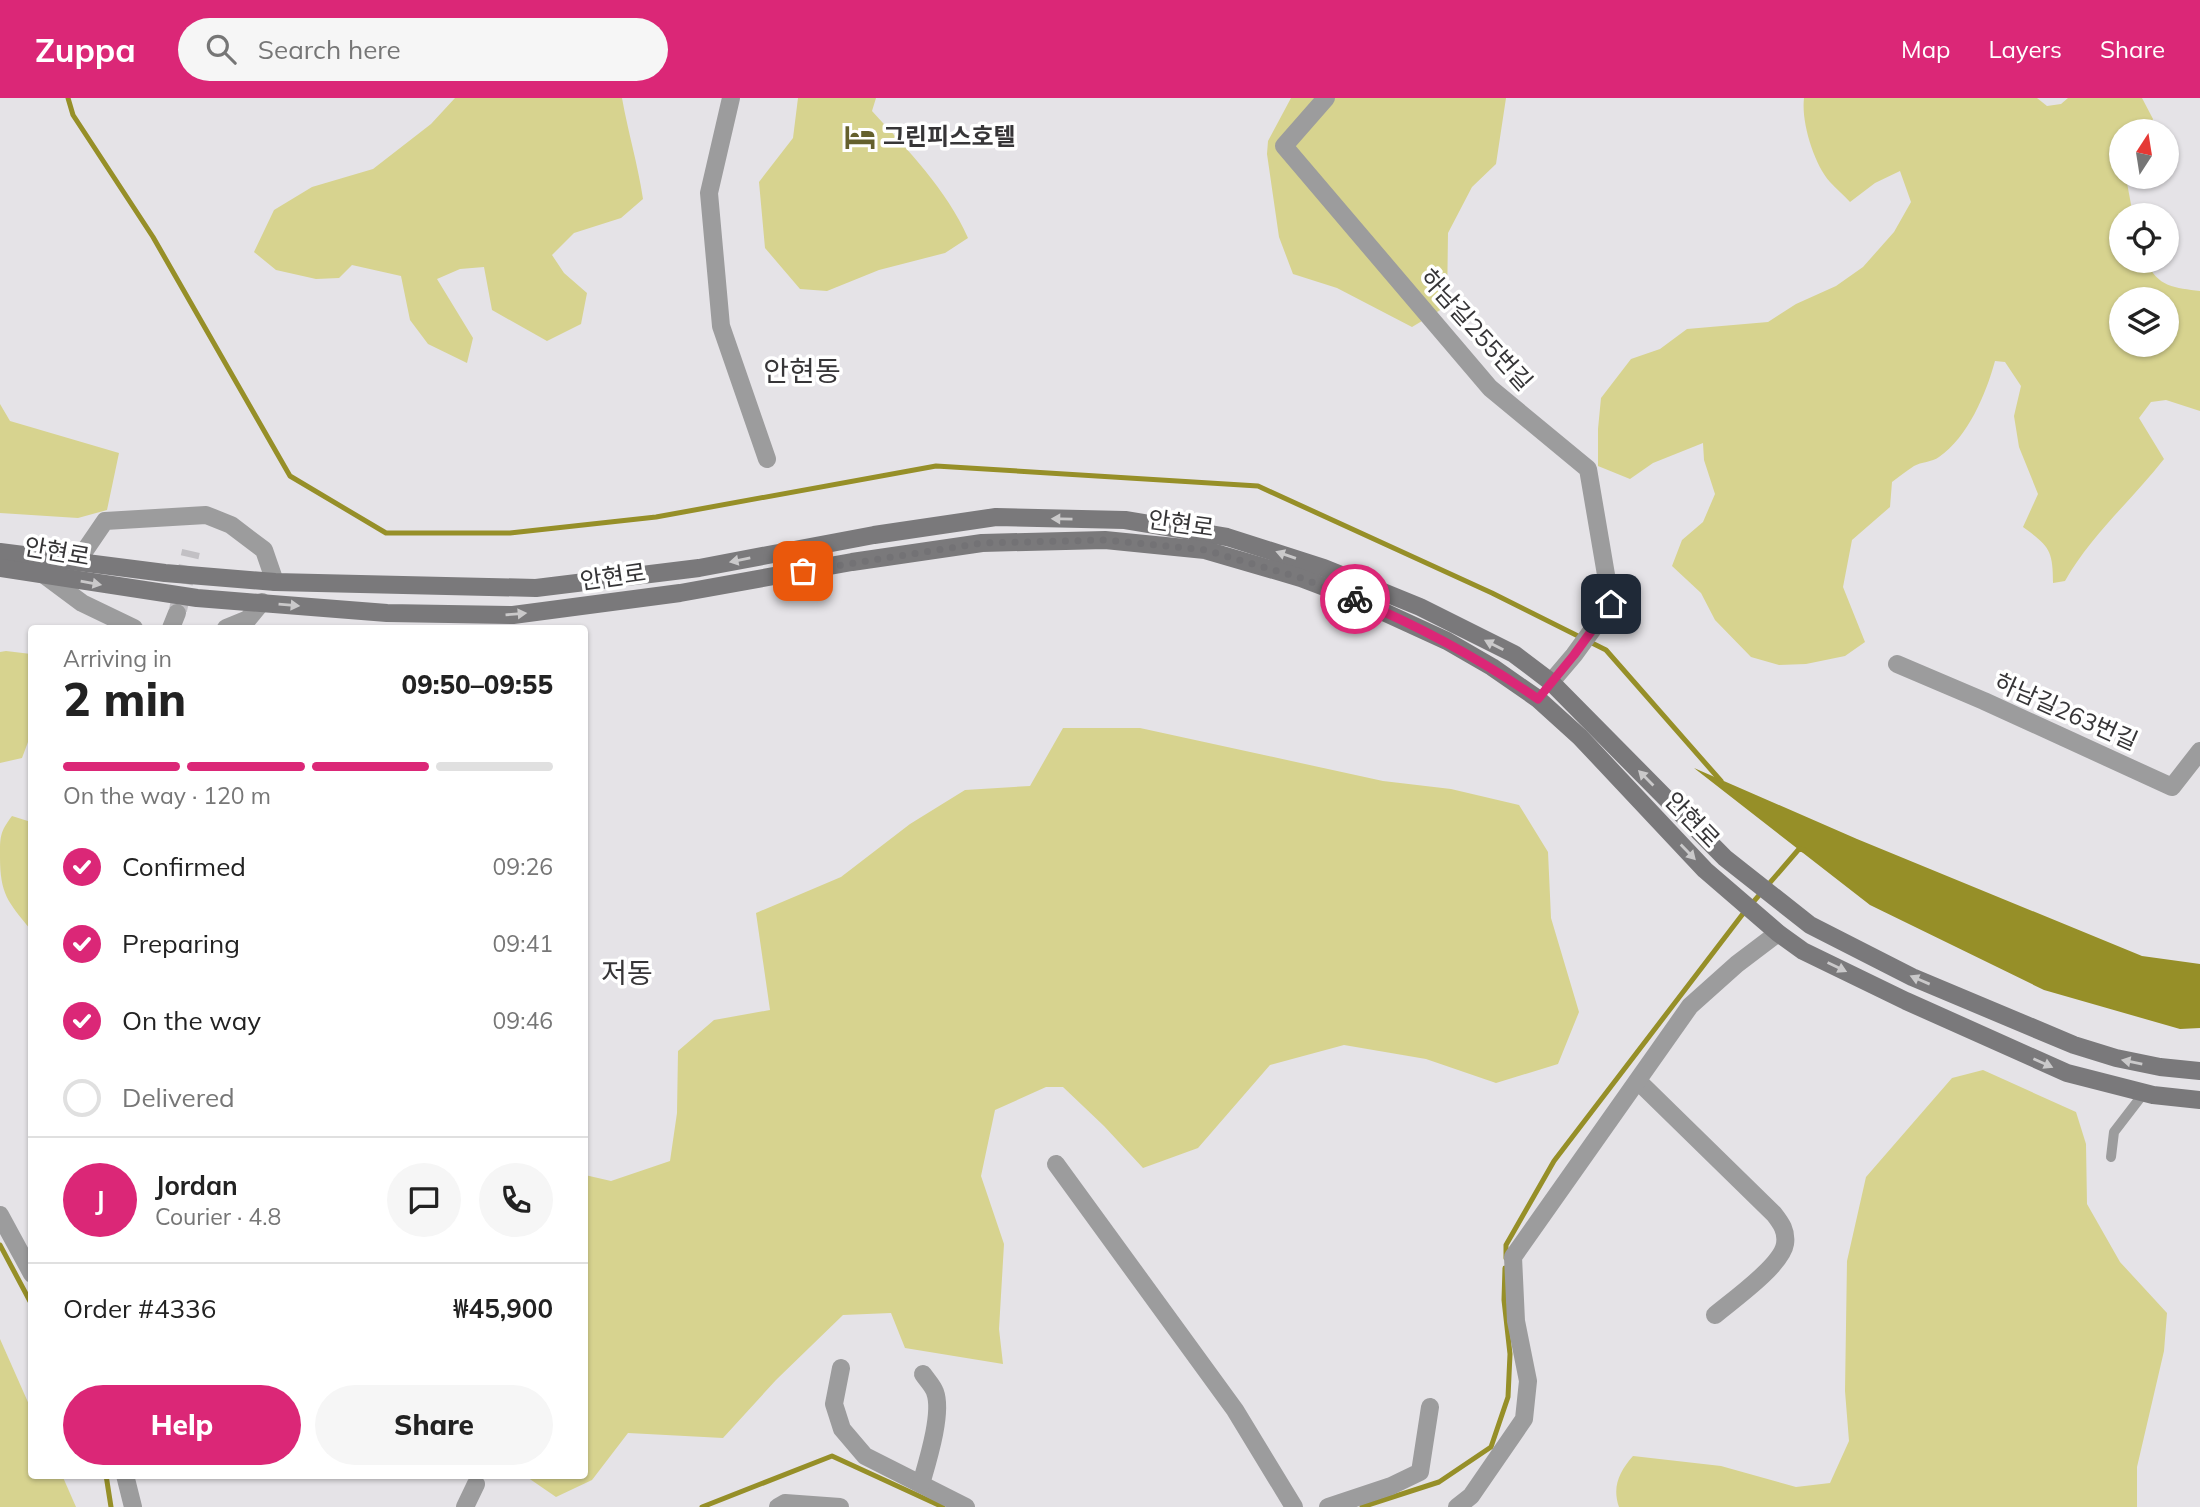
<!DOCTYPE html>
<meta charset="utf-8">
<style>
:root{--surface:#fff;--page:#f6f6f6;--text:#222;--muted:#767676;--line:#e0e0e0;--accent:#db2777}
body{margin:0;font-family:Mulish,"Noto Sans KR",sans-serif;background:var(--page);color:var(--text);height:100vh;display:flex;flex-direction:column;font-size:26px;white-space:nowrap}
*{box-sizing:border-box;margin:0}
p{font-size:23px;color:var(--muted)}
.icon{flex:none;width:38px;height:38px;fill:none;stroke:currentColor;stroke-width:2;stroke-linecap:round;stroke-linejoin:round}
.map{position:relative;flex:1;overflow:hidden}
.sheet{position:absolute;left:28px;top:527px;width:560px;height:854px;display:flex;flex-direction:column;background:var(--surface);border-radius:7px;box-shadow:0 2px 5px #0004}
.sheet>*{flex:none}
.needle{width:46px;rotate:12deg}
.fabs{position:absolute;left:2109px;top:21px;display:grid;gap:14px}
.fabs a{display:grid;place-items:center;width:70px;height:70px;border-radius:50%;background:var(--surface);box-shadow:0 2px 5px #0004;font-size:35px}
.pin{position:absolute;display:grid;place-items:center;width:60px;height:60px;color:#fff;margin:-30px;border-radius:14px;box-shadow:0 4px 10px #0006}
.courier{position:absolute;display:grid;place-items:center;width:70px;height:70px;margin:-35px;border:5px solid #db2777;border-radius:50%;background:#fff;color:#222;box-shadow:0 2px 9px #0007}
.summary em{font-style:normal;font-weight:800}
.summary div{display:flex;flex-direction:column-reverse}
.summary{display:flex;align-items:center;justify-content:space-between;height:119px;padding:0 35px}
h1{font-size:46px;font-weight:800;line-height:52px}
.bar{display:grid;grid-template-columns:repeat(4,1fr);gap:10px 7px;align-content:center;height:84px;padding:0 35px}
.bar i{height:9px;border-radius:5px;background:var(--line)}
.bar .active{background:var(--accent)}
.bar p{grid-column:span 4}
.line{display:flex;align-items:center;gap:18px;padding:0 35px;border-top:2px solid var(--line)}
.line div{flex:1}
.round{display:grid;place-items:center;flex:none;width:74px;height:74px;border-radius:37px;background:var(--page)}
ol{padding:0 35px;list-style:none}
li{display:flex;align-items:center;gap:21px;height:77px}
li p{margin-inline-start:auto}
li .icon{padding:7px;border-radius:50%;background:var(--accent);color:#fff;stroke-width:4}
li:last-child{color:var(--muted)}
li i{width:38px;height:38px;border:4px solid var(--line);border-radius:50%}
.primary-button{display:flex;gap:14px;margin-top:auto;padding:14px 35px}
.primary-button a{flex:1;height:80px;border-radius:42px;background:var(--accent);color:#fff;font-size:28px;font-weight:800;line-height:80px;text-align:center}
.primary-button a+a{background:var(--page);color:var(--text)}
header{display:flex;align-items:center;gap:42px;box-sizing:border-box;height:98px;padding:0 35px;background:var(--accent);color:#fff}
header strong{font-size:33px}
nav{display:flex;gap:38px;margin-inline-start:auto;font-size:24px}
.search{width:490px;height:63px;background:var(--page);display:flex;align-items:center;gap:18px;box-sizing:border-box;padding:0 24px;border-radius:38px;color:var(--muted);font-size:26px}
.map>svg:first-child{display:block}
.green{fill:#d7d38f;fill-rule:evenodd}
.water{fill:#968f28}
.lines{fill:none;stroke-linecap:round;stroke-linejoin:round}
.stream{stroke:#968f28;stroke-width:5}
.street-tunnel{stroke:#c2c0c4;stroke-width:18;stroke-dasharray:18 9;stroke-linecap:butt}
.lane{stroke:#9c9c9d;stroke-width:10}
.street{stroke:#9c9c9d;stroke-width:18}
.secondary{stroke:#7a797b;stroke-width:18}
.oneway{fill:#cac9ca}
.done{stroke:#737275;stroke-width:7;stroke-dasharray:0 12.6}
.route{stroke:#db2777;stroke-width:9}
.labels{text-anchor:middle;stroke-width:7;stroke-linejoin:round;paint-order:stroke}
.poi-label{font-size:24px;font-weight:bold;fill:#363537;stroke:#fff;text-anchor:start}
.street-label{font-size:24px;fill:#363537;stroke:#fff}
.quarter-label{font-size:28px;fill:#363537;stroke:#fff}
</style>
<header>
<strong>Zuppa</strong>
<div class="search"><svg class="icon" aria-label="search" viewBox="0 0 24 24"><circle cx="10" cy="10" r="6"/><path d="M15 15l6 6"/></svg>Search here</div>
<nav><a>Map</a><a>Layers</a><a>Share</a></nav>
</header>
<div class="map">
<svg width="2200" height="1409" viewBox="0 0 2200 1409">
<rect width="100%" height="100%" fill="#e5e3e7"/>
<g class="green">
<path d="M 455,0 L 622,0 C 628,34 638,67 643,101 L 621,120 L 574,135 L 552,157 L 564,175 L 587,195 L 581,226 L 547,243 L 492,212 L 484,169 L 460,171 L 437,181 L 473,240 L 467,265 L 428,246 L 410,222 L 401,178 L 352,167 L 339,180 L 316,181 L 276,172 L 254,154 L 274,112 L 312,89 L 373,71 L 431,26 Z"/>
<path d="M 798,0 L 876,0 L 872,13 C 907,51 947,92 968,140 L 945,155 L 879,172 L 827,193 L 800,191 L 765,150 L 759,84 L 793,40 Z"/>
<polygon points="1291,0 1506,0 1496,66 1472,89 1448,135 1447,208 1412,229 1337,190 1293,176 1279,139 1267,56 1268,43"/>
<path d="M 1804,0 L 2037,0 L 2047,8 L 2061,6 L 2068,0 L 2142,0 L 2153,21 L 2148,33 L 2121,33 L 2121,79 L 2129,79 L 2127,85 L 2133,117 L 2121,117 L 2121,163 L 2147,163 C 2156,189 2176,190 2200,193 L 2200,313 L 2166,302 L 2151,304 L 2139,320 L 2164,361 C 2132,402 2091,437 2065,483 L 2053,485 C 2053,452 2049,448 2023,429 L 2038,396 L 2019,349 L 2014,318 L 2021,288 L 2005,264 L 1995,263 C 1986,296 1968,339 1939,359 C 1932,364 1921,364 1914,368 C 1906,373 1899,379 1892,384 L 1890,409 L 1852,442 L 1843,489 L 1865,544 L 1845,558 L 1806,566 L 1779,567 L 1751,559 L 1715,522 L 1701,495 L 1672,468 L 1682,442 L 1703,424 L 1715,396 L 1704,362 L 1703,345 L 1653,365 L 1630,381 L 1598,368 L 1598,331 L 1601,300 L 1631,261 L 1660,251 L 1687,231 L 1768,224 L 1796,206 L 1836,188 L 1863,169 L 1894,134 L 1911,104 L 1900,73 L 1875,85 L 1850,104 C 1844,97 1836,91 1830,84 C 1814,66 1801,24 1804,0 ZM 2121,201 L 2166,201 L 2166,247 L 2121,247 Z"/>
<polygon points="0,306 10,323 119,355 107,412 78,420 0,415"/>
<polygon points="6,553 31,556 31,636 22,660 0,665 0,554"/>
<polygon points="1063,630 1140,630 1383,683 1451,691 1519,707 1548,754 1551,820 1579,914 1558,966 1496,985 1426,961 1344,947 1270,967 1198,1050 1143,1070 1104,1028 1063,989 1046,989 995,1012 981,1078 1004,1146 999,1231 1003,1266 905,1250 891,1215 843,1217 776,1282 723,1340 628,1335 592,1382 556,1399 524,1377 584,1377 585,1077 611,1083 670,1063 677,1015 678,953 714,922 770,912 756,815 841,779 910,726 965,692 1030,688"/>
<path d="M 12,718 L 31,724 L 31,832 C 8,804 0,796 0,759 C 0,738 0,734 12,718 Z"/>
<path d="M 1983,972 L 2076,1014 L 2086,1046 L 2087,1106 L 2120,1164 L 2167,1215 L 2164,1253 L 2137,1369 L 2137,1409 L 1619,1409 C 1612,1389 1619,1374 1633,1358 L 1721,1368 L 1796,1389 L 1830,1385 L 1849,1343 L 1845,1293 L 1847,1163 L 1866,1079 L 1952,980 Z"/>
<polygon points="0,1241 31,1311 32,1377 62,1377 76,1409 0,1409"/>
</g>
<polygon class="water" points="1694,670 1857,741 2142,858 2200,866 2200,930 2180,931 2044,892 1870,807"/>
<g class="lines">
<g class="stream">
<polyline points="68,0 73,17 153,139 290,378 386,435 510,435 656,419 936,368 1258,388 1492,495 1606,552 1721,683"/>
<polyline points="0,1147 32,1207"/>
<polyline points="1506,1160 1506,1147 1554,1063 1742,817 1799,751 1804,752"/>
<polyline points="106,1377 111,1409"/>
<polyline points="702,1409 832,1358 943,1409"/>
<polyline points="1362,1409 1439,1384 1491,1349 1508,1299 1510,1256 1504,1202 1505,1170"/>
</g>
<polyline class="street-tunnel" points="178,512 191,453"/>
<polyline class="lane" points="2111,1059 2114,1034 2144,995"/>
<g class="street">
<polyline points="731,0 709,95 721,228 767,361"/>
<polyline points="1326,0 1284,48 1490,290 1588,371 1611,506 1574,557 1551,584"/>
<polyline points="77,464 105,423 206,417 231,427 264,452 275,484"/>
<polyline points="43,476 82,505 134,530"/>
<polyline points="171,530 177,515"/>
<polyline points="226,530 248,521 262,504"/>
<polyline points="1897,566 1984,603 2172,689 2200,653"/>
<path d="M 1638,983 L 1774,1116 C 1781,1125 1787,1133 1785,1146 C 1782,1167 1733,1202 1715,1217"/>
<polyline points="1056,1066 1235,1312 1294,1409"/>
<polyline points="0,1117 32,1176"/>
<polyline points="841,1270 834,1306 842,1331 865,1358 966,1409"/>
<polyline points="125,1377 133,1409"/>
<path d="M 921,1386 C 927,1365 943,1315 935,1294 C 933,1288 927,1282 923,1276"/>
<polyline points="465,1409 476,1386"/>
<polyline points="778,1409 785,1405 840,1409"/>
<polyline points="1328,1409 1391,1388 1420,1374 1430,1309"/>
<polyline points="1457,1409 1471,1398 1524,1321 1528,1283 1516,1223 1513,1159 1690,908 1737,866 1778,835"/>
</g>
<g class="secondary">
<polyline points="0,454 165,475 275,484 536,490 699,470 874,437 996,419 1125,422 1227,439 1324,470 1371,489 1420,509 1514,556 1551,584 1725,760 1810,827 1912,879 2074,947 2116,960 2160,969 2200,973"/>
<polyline points="0,470 197,500 387,515 513,517 680,495 852,464 982,445 1105,442 1205,452 1301,480 1351,499 1447,543 1492,569 1538,601 1580,639 1705,772 1778,835 1803,853 1906,903 2067,975 2153,997 2200,1002"/>
</g>
</g>
<defs><path id="oneway-solid" d="M-6-.8H1V-3.2L6.5 0L1 3.2V.8H-6Z" transform="scale(1.75)"/></defs>
<g class="oneway">
<use href="#oneway-solid" transform="translate(1062 421) rotate(-179)"/>
<use href="#oneway-solid" transform="translate(1286 457) rotate(-161)"/>
<use href="#oneway-solid" transform="translate(740 462) rotate(169)"/>
<use href="#oneway-solid" transform="translate(91 485) rotate(10)"/>
<use href="#oneway-solid" transform="translate(289 507) rotate(5)"/>
<use href="#oneway-solid" transform="translate(516 516) rotate(-5)"/>
<use href="#oneway-solid" transform="translate(1494 547) rotate(-153)"/>
<use href="#oneway-solid" transform="translate(1646 680) rotate(-135)"/>
<use href="#oneway-solid" transform="translate(1688 754) rotate(46)"/>
<use href="#oneway-solid" transform="translate(1837 869) rotate(26)"/>
<use href="#oneway-solid" transform="translate(1920 882) rotate(-157)"/>
<use href="#oneway-solid" transform="translate(2132 964) rotate(-169)"/>
<use href="#oneway-solid" transform="translate(2043 965) rotate(24)"/>
</g>
<g class="lines">
<polyline class="done" points="803,473 982,445 1105,442 1205,452 1301,480 1355,501"/>
<path class="route" d="M 1355,501 C 1421,529 1479,560 1538,601 L 1574,557 L 1611,506"/>
</g>
<defs>
<g id="hotel-bare" transform="scale(2.415)"><path d="M-6-4.5h1.5V1H6V5H4.5V3h-9V5H-6ZM-4 0a1.8 1.8 0 1 1 3.6 0ZM.5 0V-2.5h3Q6-2.5 6 0Z" fill="#64602d" stroke="#fff" stroke-width="2.5" paint-order="stroke"/></g>
</defs>
<g fill-rule="evenodd">
<use href="#hotel-bare" x="860" y="39"/>
</g>
<g class="labels">
<g class="poi-label">
<text x="883" y="47">그린피스호텔</text>
</g>
<g class="street-label">
<text transform="translate(1476 232) rotate(48)" y="8">하남길255번길</text>
<text transform="translate(1181 426) rotate(8)" y="8">안현로</text>
<text transform="translate(57 454) rotate(10)" y="8">안현로</text>
<text transform="translate(613 479) rotate(-8)" y="8">안현로</text>
<text transform="translate(2066 614) rotate(24)" y="8">하남길263번길</text>
<text transform="translate(1692 722) rotate(46)" y="8">안현로</text>
</g>
<g class="quarter-label">
<text x="802" y="283">안현동</text>
<text x="627" y="885">저동</text>
</g>
</g>
</svg>
<div class="fabs">
<a><svg class="needle" viewBox="-14 -14 28 28"><path d="M0-13l5 13h-10z" fill="#e53935"/><path d="M0 13l5-13h-10z" fill="#767676"/></svg></a>
<a><svg class="icon" aria-label="locate" viewBox="0 0 24 24"><circle cx="12" cy="12" r="6"/><path d="M12 2v4M12 18v4M2 12h4M18 12h4"/></svg></a>
<a><svg class="icon" aria-label="layers" viewBox="0 0 24 24"><path d="M12 4l9 5-9 5-9-5zM3 14l9 5 9-5"/></svg></a>
</div>
<div class="pin" style="left:803px;top:473px;background:#ea580c"><svg class="icon" aria-label="bag" viewBox="0 0 24 24"><path d="M5 8h14l-1 12H6zM9 8a3 3 0 0 1 6 0"/></svg></div>
<div class="pin" style="left:1611px;top:506px;background:#1f2937"><svg class="icon" aria-label="home" viewBox="0 0 24 24"><path d="M3 11l9-7 9 7M6 9v11h12V9"/></svg></div>
<div class="courier" style="left:1355px;top:501px"><svg class="icon" aria-label="bike" viewBox="0 0 24 24"><circle cx="6" cy="16" r="4"/><circle cx="18" cy="16" r="4"/><path d="M6 16l4-8h5l3 8M10 8l3 8H6M13 5h3"/></svg></div>
<section class="sheet">
<div class="summary"><div><h1>2 min</h1><p>Arriving in</p></div><em>09:50–09:55</em></div>
<div class="bar"><i class="active"></i><i class="active"></i><i class="active"></i><i></i><p>On the way · 120 m</p></div>
<ol>
<li><svg class="icon" aria-label="check" viewBox="0 0 24 24"><path d="M5 12l5 5 9-10"/></svg>Confirmed<p>09:26</p></li>
<li><svg class="icon" aria-label="check" viewBox="0 0 24 24"><path d="M5 12l5 5 9-10"/></svg>Preparing<p>09:41</p></li>
<li><svg class="icon" aria-label="check" viewBox="0 0 24 24"><path d="M5 12l5 5 9-10"/></svg>On the way<p>09:46</p></li>
<li><i></i>Delivered</li>
</ol>
<div class="line" style="height:126px"><b class="round" style="background:var(--accent);color:#fff">J</b><div><b>Jordan</b><p>Courier · 4.8</p></div><a class="round"><svg class="icon" aria-label="chat" viewBox="0 0 24 24"><path d="M4 5h16v11H9l-5 4z"/></svg></a><a class="round"><svg class="icon" aria-label="phone" viewBox="0 0 24 24"><path d="M5 4h4l2 5-3 2q2 4 5 5l2-3 5 2v4C11 20 4 13 5 4z"/></svg></a></div>
<div class="line" style="height:91px"><div>Order #4336</div><b>₩45,900</b></div>
<div class="primary-button"><a>Help</a><a>Share</a></div>
</section>
</div>
